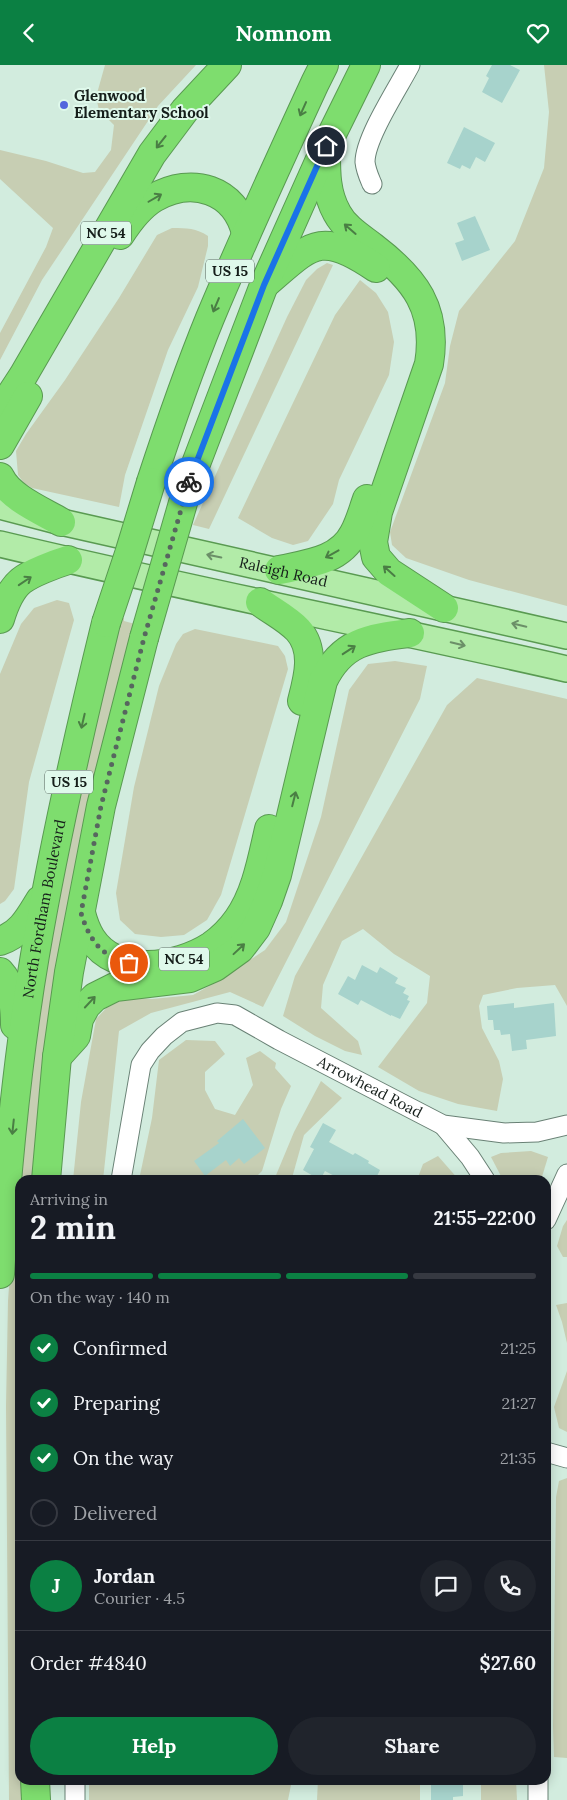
<!DOCTYPE html>
<meta charset="utf-8">
<style>
:root{--surface:#171b24;--page:#20242c;--text:#f1f3f6;--muted:#9ea1a6;--line:#363941;--accent:#0b8043}
body{margin:0;font-family:Lora,serif;background:var(--page);color:var(--text);height:100vh;display:flex;flex-direction:column;font-size:19px;white-space:nowrap}
*{box-sizing:border-box;margin:0}
p{font-size:16px;color:var(--muted)}
.icon{flex:none;width:28px;height:28px;fill:none;stroke:currentColor;stroke-width:2;stroke-linecap:round;stroke-linejoin:round}
.map{position:relative;flex:1;overflow:hidden}
.drawer{position:absolute;left:15px;top:1110px;width:536px;height:610px;display:flex;flex-direction:column;background:var(--surface);border-radius:15px;box-shadow:0 2px 12px #0003}
.drawer>*{flex:none}
.pin{position:absolute;display:grid;place-items:center;width:42px;height:42px;color:#fff;margin:-21px;border:2px solid #fff;border-radius:50%;box-shadow:0 1px 5px #0007}
.courier{position:absolute;display:grid;place-items:center;width:50px;height:50px;margin:-25px;border:4px solid #1a73e8;border-radius:50%;background:#fff;color:#222;box-shadow:0 1px 6px #0007}
.head em{font-style:normal;font-weight:800}
.head div{display:flex;flex-direction:column-reverse}
.head{display:flex;align-items:center;justify-content:space-between;height:85px;padding:0 15px}
h1{font-size:32px;font-weight:800;line-height:38px}
.bar{display:grid;grid-template-columns:repeat(4,1fr);gap:8px 5px;align-content:center;height:60px;padding:0 15px}
.bar i{height:6px;border-radius:4px;background:var(--line)}
.bar .on{background:var(--accent)}
.bar p{grid-column:span 4}
.line{display:flex;align-items:center;gap:12px;padding:0 15px;border-top:1px solid var(--line)}
.line div{flex:1}
.round{display:grid;place-items:center;flex:none;width:52px;height:52px;border-radius:26px;background:var(--page)}
ol{padding:0 15px;list-style:none}
li{display:flex;align-items:center;gap:15px;height:55px}
li p{margin-inline-start:auto}
li .icon{padding:5px;border-radius:50%;background:var(--accent);color:#fff;stroke-width:4}
li:last-child{color:var(--muted)}
li i{width:28px;height:28px;border:2px solid var(--line);border-radius:50%}
.button{display:flex;gap:10px;margin-top:auto;padding:10px 15px}
.button a{flex:1;height:58px;border-radius:30px;background:var(--accent);color:#fff;font-size:20px;font-weight:800;line-height:58px;text-align:center}
.button a+a{background:var(--page);color:var(--text)}
header{display:flex;justify-content:space-between;align-items:center;height:65px;padding:0 15px;background:var(--accent);color:#fff;font-size:22px;font-weight:800}
.map>svg:first-child{display:block}
.green{fill:#c7ceb3}
.building{fill:#a7d3cc}
.lines{fill:none;stroke-linecap:round;stroke-linejoin:round}
.minor-casing{stroke:#698175;stroke-width:21}
.major-casing{stroke:#599a51;stroke-width:28}
.highway-casing{stroke:#599a51;stroke-width:30}
.minor{stroke:#fff;stroke-width:19}
.major{stroke:#b2eba8;stroke-width:25}
.highway{stroke:#7edd6e;stroke-width:28}
.highway-bridge-casing{stroke:#599a51;stroke-width:30;stroke-linecap:butt}
.highway-bridge{stroke:#7edd6e;stroke-width:28}
.oneway{stroke:#4a7e44}
.oneway2{stroke:#6b8f68}
.done{stroke:#57665f;stroke-width:5;stroke-dasharray:0 9}
.route{stroke:#1a73e8;stroke-width:6}
.poi-dot{fill:#5367dd;stroke:#dff9eb;stroke-width:2}
.labels{text-anchor:middle;stroke-width:4;stroke-linejoin:round;paint-order:stroke}
.shield{fill:#dff9eb;stroke:#526059;stroke-width:1}
.shield-label{font-size:14px;font-weight:bold;fill:#151e1a}
.poi-label{font-size:15px;font-weight:bold;fill:#151e1a;stroke:#dff9eb;text-anchor:start}
.street-label{font-size:15px;fill:#151e1a;stroke:#dff9eb}
</style>
<header><svg class="icon" aria-label="back" viewBox="0 0 24 24"><path d="M15 5l-7 7 7 7"/></svg>Nomnom<svg class="icon" aria-label="heart" viewBox="0 0 24 24"><path d="M12 20l-8-8c-3-5 5-10 8-4 3-6 11-1 8 4z"/></svg></header>
<div class="map">
<svg width="567" height="1735" viewBox="0 0 567 1735">
<rect width="100%" height="100%" fill="#d2ecde"/>
<g class="green">
<polygon points="105,0 196,0 158,41 42,215 0,295 0,268 46,182 53,163 0,114 0,85 46,96 83,108 95,107 111,85 114,60 99,45 96,32"/>
<polygon points="544,0 567,0 567,541 469,515 406,493 392,480 390,467 445,318 450,281 459,246 515,176 544,103 549,47"/>
<path d="M 172,163 C 187,163 196,163 208,171 L 208,181 L 198,222 L 168,285 L 125,410 L 119,442 L 32,423 L 24,418 L 18,410 L 16,386 L 26,369 L 65,315 L 119,233 L 157,170 Z"/>
<polygon points="327,198 333,200 209,464 193,460 287,252 306,215 317,204"/>
<polygon points="360,215 376,228 388,247 394,277 389,310 339,415 333,439 308,476 293,480 272,473 238,453 335,250"/>
<polygon points="57,535 69,538 74,555 29,717 14,824 5,836 0,839 0,609 21,559 34,543"/>
<polygon points="121,553 124,553 124,556 135,559 36,1115 20,1115 20,1715 26,1715 26,1735 9,1735 6,1341 8,1236 19,1082 60,801"/>
<polygon points="195,564 278,581 285,591 288,604 221,830 207,855 184,870 161,872 135,869 120,855 116,828 134,722 159,621 176,579 183,569"/>
<polygon points="395,596 427,601 420,634 263,942 230,927 151,948 119,966 103,1115 73,1115 81,1037 96,954 113,936 127,932 152,934 193,930 220,915 265,885 286,857 321,752 349,625 368,599"/>
<polygon points="477,613 567,634 567,941 555,920 517,923 483,930 479,941 482,963 499,996 503,1014 497,1046 458,1039 419,1026 378,1002 427,938 430,911 394,889 363,864 342,876 323,920 321,943 358,976 362,990 345,986 315,971 283,951 295,911 447,640"/>
<polygon points="186,975 215,976 225,989 205,1007 205,1025 215,1044 235,1050 253,1020 246,993 260,986 276,998 275,1003 291,1021 281,1044 262,1106 253,1115 139,1115 152,1053 159,995"/>
<polygon points="321,1016 342,1033 304,1070 292,1113 295,1115 274,1115 294,1067"/>
<polygon points="531,1086 548,1092 541,1115 503,1115 491,1092 501,1088"/>
<polygon points="438,1091 459,1115 417,1115 423,1099"/>
<polygon points="567,1155 567,1192 563,1192 557,1181 563,1161"/>
<polygon points="567,1238 567,1278 562,1257 556,1240"/>
<polygon points="567,1306 567,1367 559,1363 554,1342"/>
<polygon points="567,1413 567,1693 554,1692 553,1662 556,1432 559,1416"/>
<polygon points="89,1715 292,1715 288,1735 89,1735"/>
<polygon points="318,1715 420,1715 420,1735 317,1735"/>
<polygon points="481,1715 516,1715 517,1735 481,1735"/>
</g>
<g class="building">
<polygon points="492,0 510,0 520,5 502,38 482,27 489,13 486,11"/>
<polygon points="464,62 495,78 485,97 476,92 470,104 462,100 460,104 447,98"/>
<polygon points="475,151 490,185 462,196 455,178 464,175 457,158"/>
<polygon points="362,900 377,908 380,902 398,913 395,918 406,923 403,928 409,931 407,935 410,936 400,954 391,950 391,951 361,935 358,940 338,929 348,911 355,915"/>
<polygon points="514,938 514,943 554,938 556,971 526,975 527,984 512,986 510,969 501,970 500,965 494,965 493,955 488,955 487,941"/>
<polygon points="243,1054 265,1083 244,1099 239,1093 230,1101 226,1095 205,1111 194,1096 219,1078 217,1076"/>
<polygon points="323,1058 336,1065 329,1077 353,1090 355,1088 369,1096 368,1098 380,1105 375,1115 342,1115 325,1106 320,1115 303,1105 314,1084 310,1082"/>
<polygon points="431,1715 463,1715 463,1731 453,1732 453,1735 431,1735"/>
</g>
<g class="lines">
<g class="minor-casing">
<g id="minor">
<path d="M 372,119 C 369,112 366,106 365,97 C 365,73 398,23 410,0"/>
<polyline points="443,1060 470,1092 485,1115"/>
<path id="s1" d="M 121,1115 L 141,1000 L 150,986 L 164,971 L 182,957 L 217,948 L 235,950 L 279,975 L 443,1060 L 504,1068 L 537,1067 L 567,1060"/>
<polyline points="546,1155 567,1109"/>
<polyline points="546,1387 567,1393"/>
<polyline points="75,1715 75,1735"/>
<polyline points="538,1715 538,1735"/>
</g>
</g>
<g class="major-casing">
<g id="major">
<path id="s2" d="M 0,441 L 61,457 L 567,571"/>
<path d="M 0,479 C 188,524 378,561 567,604"/>
</g>
</g>
<g class="highway-casing">
<g id="highway">
<path d="M 326,81 C 326,104 325,127 337,148 C 345,163 360,172 373,182 C 415,214 438,244 429,299 L 378,447 L 373,477 L 376,492 L 389,507 L 444,543"/>
<path d="M 120,170 C 129,156 139,142 154,133 C 192,111 235,124 246,168"/>
<path d="M 264,220 C 311,180 319,164 376,203"/>
<polyline points="0,346 23,311 152,89 185,45 227,0"/>
<polyline points="0,380 28,331"/>
<path d="M 0,412 C 9,432 42,446 61,457"/>
<path d="M 151,417 C 169,362 188,307 210,253 C 243,174 279,96 315,18 L 324,0"/>
<polyline points="189,417 264,220 326,81 366,0"/>
<path d="M 279,505 C 307,499 340,496 354,468 C 360,457 363,445 367,434"/>
<path d="M 260,537 C 272,546 288,554 298,565 C 316,585 308,613 302,636"/>
<path d="M 0,554 C 4,541 10,525 21,516 C 31,508 55,499 68,495"/>
<path d="M 81,848 C 83,856 86,865 91,873 C 116,912 177,903 211,881 C 221,874 231,864 238,854 C 256,829 262,794 269,764"/>
<path d="M 0,876 C 21,869 29,853 40,835"/>
<path d="M 0,907 C 13,921 15,941 15,960"/>
<path d="M 57,992 L 76,971 L 79,954 L 86,941 L 95,932 L 115,922 L 190,913 L 215,902 L 240,884 L 256,863 L 268,836 L 277,810 L 323,616 C 342,576 370,573 410,568"/>
<polyline points="46,1115 57,992 69,907 101,741 144,573"/>
<path id="s3" d="M 0,1209 C 7,1102 17,995 35,890 C 54,778 79,668 106,558"/>
<polyline points="35,1715 36,1735"/>
</g>
</g>
<use href="#minor" class="minor"/>
<use href="#major" class="major"/>
<use href="#highway" class="highway"/>
<g class="highway-bridge-casing">
<g id="highway-bridge">
<polyline points="106,558 129,489 151,417"/>
<polyline points="144,573 189,417"/>
</g>
</g>
<use href="#highway-bridge" class="highway-bridge"/>
</g>
<defs><path id="oneway-shaft" d="M-6 0H5M1.5-3L5.5 0L1.5 3" fill="none" stroke-width="1.6" stroke-linecap="round" stroke-linejoin="round" transform="scale(1.25)"/></defs>
<g class="oneway">
<use href="#oneway-shaft" transform="translate(303 44) rotate(114)"/>
<use href="#oneway-shaft" transform="translate(161 77) rotate(128)"/>
<use href="#oneway-shaft" transform="translate(155 133) rotate(-30)"/>
<use href="#oneway-shaft" transform="translate(350 164) rotate(-139)"/>
<use href="#oneway-shaft" transform="translate(216 240) rotate(113)"/>
<use href="#oneway-shaft" transform="translate(332 489) rotate(151)"/>
<use href="#oneway-shaft" transform="translate(389 506) rotate(-138)"/>
<use href="#oneway-shaft" transform="translate(25 516) rotate(-34)"/>
<use href="#oneway-shaft" transform="translate(349 585) rotate(-33)"/>
<use href="#oneway-shaft" transform="translate(83 656) rotate(103)"/>
<use href="#oneway-shaft" transform="translate(294 734) rotate(-76)"/>
<use href="#oneway-shaft" transform="translate(239 884) rotate(-43)"/>
<use href="#oneway-shaft" transform="translate(90 937) rotate(-47)"/>
<use href="#oneway-shaft" transform="translate(13 1062) rotate(96)"/>
</g>
<g class="oneway2">
<use href="#oneway-shaft" transform="translate(214 491) rotate(-168)"/>
<use href="#oneway-shaft" transform="translate(519 560) rotate(-167)"/>
<use href="#oneway-shaft" transform="translate(458 579) rotate(13)"/>
</g>
<g class="lines">
<path class="done" d="M 129,898 C 101,892 89,874 81,848 L 101,741 L 144,573 L 189,417"/>
<polyline class="route" points="189,417 264,220 326,81"/>
</g>
<circle class="poi-dot" cx="64" cy="40" r="5"/>
<g class="labels">
<g class="shield">
<rect x="81" y="156.5" width="50" height="23" rx="4"/>
<rect x="206" y="194.5" width="48" height="23" rx="4"/>
<rect x="45" y="705.5" width="48" height="23" rx="4"/>
<rect x="159" y="882.5" width="50" height="23" rx="4"/>
</g>
<g class="shield-label">
<text x="106" y="173">NC 54</text>
<text x="230" y="211">US 15</text>
<text x="69" y="722">US 15</text>
<text x="184" y="899">NC 54</text>
</g>
<g class="poi-label">
<text x="74" y="36">Glenwood<tspan x="74" dy="17">Elementary School</tspan></text>
</g>
<g class="street-label">
<text dy="5" stroke="none"><textPath href="#s2" startOffset="291">Raleigh Road</textPath></text>
<text dy="5" stroke="none"><textPath href="#s3" startOffset="368">North Fordham Boulevard</textPath></text>
<text dy="5" stroke="none"><textPath href="#s1" startOffset="384">Arrowhead Road</textPath></text>
</g>
</g>
</svg>
<div class="pin" style="left:129px;top:898px;background:#ea580c"><svg class="icon" aria-label="bag" viewBox="0 0 24 24"><path d="M5 8h14l-1 12H6zM9 8a3 3 0 0 1 6 0"/></svg></div>
<div class="pin" style="left:326px;top:81px;background:#1f2937"><svg class="icon" aria-label="home" viewBox="0 0 24 24"><path d="M3 11l9-7 9 7M6 9v11h12V9"/></svg></div>
<div class="courier" style="left:189px;top:417px"><svg class="icon" aria-label="bike" viewBox="0 0 24 24"><circle cx="6" cy="16" r="4"/><circle cx="18" cy="16" r="4"/><path d="M6 16l4-8h5l3 8M10 8l3 8H6M13 5h3"/></svg></div>
<section class="drawer">
<div class="head"><div><h1>2 min</h1><p>Arriving in</p></div><em>21:55–22:00</em></div>
<div class="bar"><i class="on"></i><i class="on"></i><i class="on"></i><i></i><p>On the way · 140 m</p></div>
<ol>
<li><svg class="icon" aria-label="check" viewBox="0 0 24 24"><path d="M5 12l5 5 9-10"/></svg>Confirmed<p>21:25</p></li>
<li><svg class="icon" aria-label="check" viewBox="0 0 24 24"><path d="M5 12l5 5 9-10"/></svg>Preparing<p>21:27</p></li>
<li><svg class="icon" aria-label="check" viewBox="0 0 24 24"><path d="M5 12l5 5 9-10"/></svg>On the way<p>21:35</p></li>
<li><i></i>Delivered</li>
</ol>
<div class="line" style="height:90px"><b class="round" style="background:var(--accent);color:#fff">J</b><div><b>Jordan</b><p>Courier · 4.5</p></div><a class="round"><svg class="icon" aria-label="chat" viewBox="0 0 24 24"><path d="M4 5h16v11H9l-5 4z"/></svg></a><a class="round"><svg class="icon" aria-label="phone" viewBox="0 0 24 24"><path d="M5 4h4l2 5-3 2q2 4 5 5l2-3 5 2v4C11 20 4 13 5 4z"/></svg></a></div>
<div class="line" style="height:65px"><div>Order #4840</div><b>$27.60</b></div>
<div class="button"><a>Help</a><a>Share</a></div>
</section>
</div>
